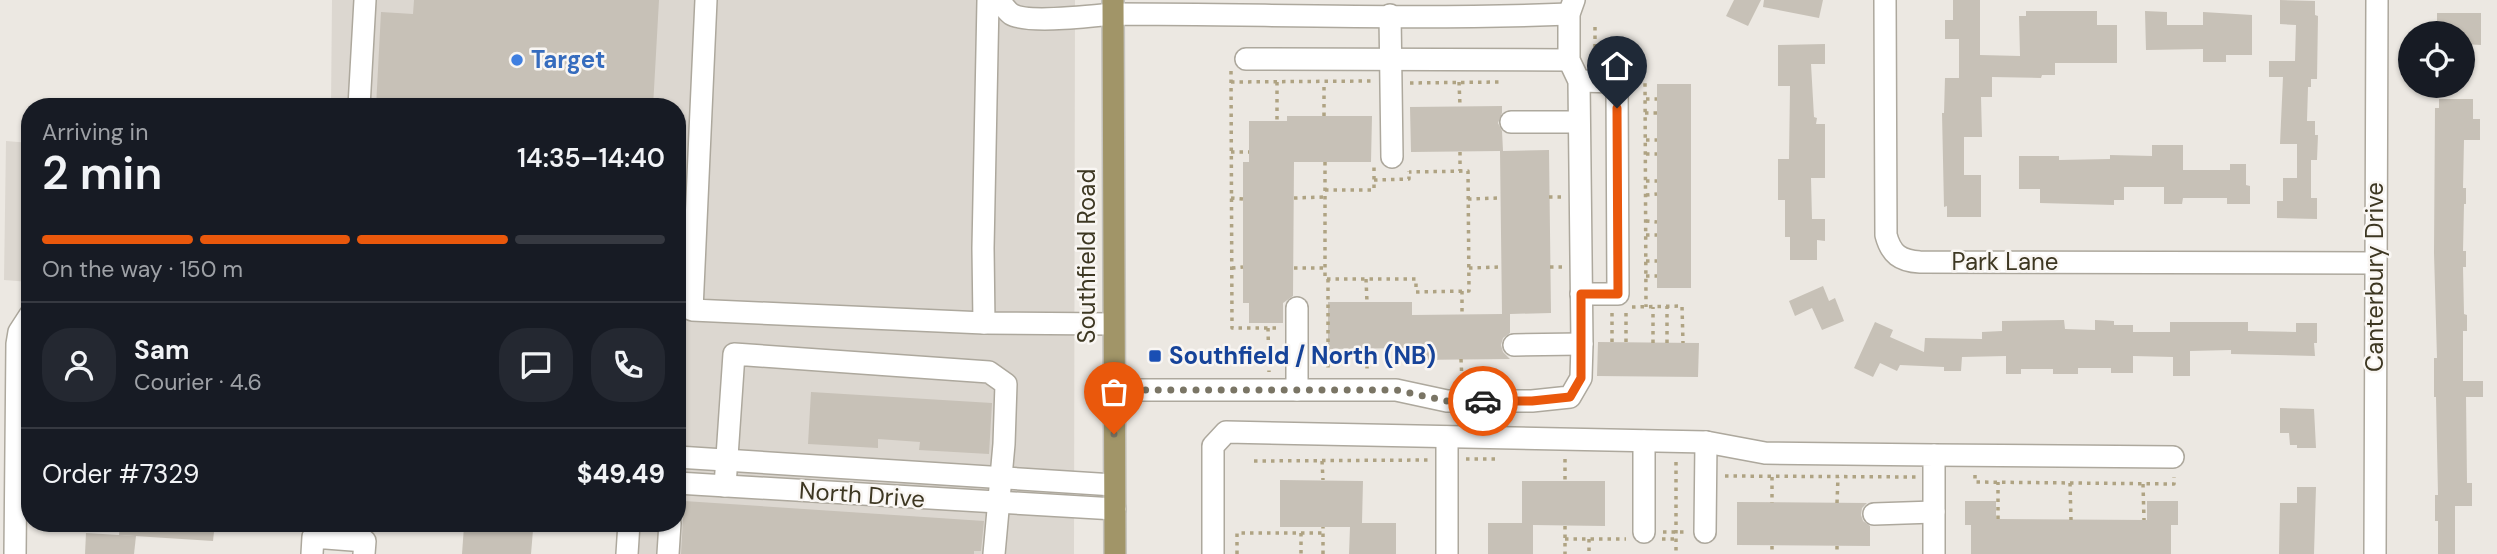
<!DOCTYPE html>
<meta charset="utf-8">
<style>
:root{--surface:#171b24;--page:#242831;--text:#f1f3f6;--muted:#9ea1a6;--line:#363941;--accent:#ea580c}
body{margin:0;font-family:"DM Sans",sans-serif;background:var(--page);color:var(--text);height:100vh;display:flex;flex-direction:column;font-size:26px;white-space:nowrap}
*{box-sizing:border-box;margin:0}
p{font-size:23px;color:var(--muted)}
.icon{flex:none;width:38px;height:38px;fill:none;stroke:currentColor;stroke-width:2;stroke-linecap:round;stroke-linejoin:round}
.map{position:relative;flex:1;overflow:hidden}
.panel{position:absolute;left:21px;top:98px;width:665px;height:434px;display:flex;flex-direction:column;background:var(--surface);border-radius:28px;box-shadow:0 2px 5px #0004}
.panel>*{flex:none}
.fabs{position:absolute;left:2398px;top:21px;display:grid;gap:14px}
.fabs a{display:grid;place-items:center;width:77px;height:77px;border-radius:50%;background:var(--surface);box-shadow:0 2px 5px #0004;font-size:35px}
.pin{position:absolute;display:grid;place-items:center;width:60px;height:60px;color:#fff;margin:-72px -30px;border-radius:50% 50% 50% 0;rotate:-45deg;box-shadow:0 0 7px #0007}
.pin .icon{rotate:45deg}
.courier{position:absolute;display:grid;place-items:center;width:70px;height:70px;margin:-35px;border:5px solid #ea580c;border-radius:50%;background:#fff;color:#222;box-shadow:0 2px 9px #0007}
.headline em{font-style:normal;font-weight:600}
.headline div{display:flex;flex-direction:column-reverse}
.headline{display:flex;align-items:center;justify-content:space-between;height:119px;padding:0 21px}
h1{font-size:46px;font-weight:600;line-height:52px}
.bar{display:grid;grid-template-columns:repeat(4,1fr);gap:10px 7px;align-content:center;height:84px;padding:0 21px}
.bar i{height:9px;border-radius:5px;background:var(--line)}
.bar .selected{background:var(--accent)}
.bar p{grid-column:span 4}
.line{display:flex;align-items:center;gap:18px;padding:0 21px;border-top:2px solid var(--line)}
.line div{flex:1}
.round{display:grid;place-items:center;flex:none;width:74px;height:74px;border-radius:28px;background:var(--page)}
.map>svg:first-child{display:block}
.built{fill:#dcd7d0}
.building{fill:#c7c1b7}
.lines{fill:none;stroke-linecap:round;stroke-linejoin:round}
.minor-casing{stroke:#ada89d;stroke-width:24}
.major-casing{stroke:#c5c3bd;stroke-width:24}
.path{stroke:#afa383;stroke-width:3.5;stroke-dasharray:3.5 5;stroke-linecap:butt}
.minor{stroke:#fff;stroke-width:21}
.major{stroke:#a19568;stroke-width:21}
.done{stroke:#7a7565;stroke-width:7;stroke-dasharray:0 12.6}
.route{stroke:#ea580c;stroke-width:9}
.shop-dot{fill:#3f7fe0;stroke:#f9f6f3;stroke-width:2.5}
.transit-dot{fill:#1a4fb4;stroke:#f9f6f3;stroke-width:2.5}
.labels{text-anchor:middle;stroke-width:5;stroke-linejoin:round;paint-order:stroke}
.shop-label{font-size:24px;font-weight:bold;fill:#366cbe;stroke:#f9f6f3;text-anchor:start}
.street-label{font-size:24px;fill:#3d3722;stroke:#f9f6f3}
.transit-label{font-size:24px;font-weight:bold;fill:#164399;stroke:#f9f6f3;text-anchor:start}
</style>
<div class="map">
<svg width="2497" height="554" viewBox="0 0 2497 554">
<rect width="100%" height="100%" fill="#ece8e2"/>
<g class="built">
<polygon points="332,0 1075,0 1074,554 618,554 620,523 677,523 677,107 331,107"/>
<polygon points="6,141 30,143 30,282 4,280"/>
</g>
<g class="building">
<polygon points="414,0 659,0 653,107 376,107 381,12 413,14"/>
<polygon points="1734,0 1761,0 1748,26 1726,16"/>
<polygon points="1764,0 1823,0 1819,18 1763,7"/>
<polygon points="1953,0 1980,0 1980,55 2020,56 2019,16 2026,16 2026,11 2097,11 2097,25 2117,25 2117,63 2055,63 2055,75 2042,75 2041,78 1992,77 1992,97 1981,97 1982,137 1964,137 1964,175 1981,175 1981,217 1947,217 1947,206 1944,207 1942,113 1944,113 1945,78 1959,78 1959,39 1945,39 1945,20 1953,20"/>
<polygon points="2280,0 2315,1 2315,15 2318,16 2317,79 2311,79 2311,87 2308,87 2307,121 2315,121 2315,135 2318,135 2317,160 2311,160 2311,198 2317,198 2317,219 2277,218 2277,201 2283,201 2283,178 2297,178 2297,144 2280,144 2283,77 2269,77 2269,61 2295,61 2296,25 2280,24"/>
<polygon points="2145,11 2167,12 2167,25 2203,25 2203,12 2252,15 2252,55 2226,55 2226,62 2203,62 2203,49 2146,50"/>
<polygon points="2437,13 2481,13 2481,45 2462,44 2462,33 2437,33"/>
<polygon points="1825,44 1825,64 1811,64 1814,117 1817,118 1816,124 1825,124 1825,178 1811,178 1812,219 1825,219 1825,241 1817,240 1817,260 1790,260 1790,237 1785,237 1785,200 1778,200 1778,159 1789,159 1790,86 1778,86 1778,45"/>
<rect x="1657" y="84" width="34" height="204"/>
<polygon points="2439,99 2473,99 2473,119 2480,119 2480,140 2464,140 2463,188 2466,188 2466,204 2464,204 2463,251 2466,251 2466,267 2463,267 2464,314 2467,315 2467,331 2463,331 2463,381 2483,381 2483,397 2466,397 2467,483 2472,483 2472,506 2455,506 2455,554 2438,554 2438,521 2435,521 2435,495 2438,495 2436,397 2434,397 2434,358 2437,358 2434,253 2435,108 2439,108"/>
<polygon points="1502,106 1502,113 1498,123 1502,131 1503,151 1549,150 1551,313 1510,314 1510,333 1503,338 1501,345 1503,352 1510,359 1413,360 1412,348 1328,349 1328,302 1412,302 1412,315 1502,314 1500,151 1411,152 1410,107"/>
<polygon points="1287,116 1372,116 1371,162 1294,162 1293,296 1283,303 1283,323 1249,323 1249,303 1243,303 1243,162 1249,162 1249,121 1287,121"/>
<polygon points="2152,145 2183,145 2183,170 2230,170 2230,164 2246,164 2246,185 2250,186 2250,204 2227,204 2227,198 2183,198 2182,204 2164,204 2164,187 2124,187 2124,200 2114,200 2114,205 2040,203 2040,189 2019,189 2019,156 2059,156 2059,160 2110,159 2110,155 2152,156"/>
<polygon points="1823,286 1829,301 1835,298 1844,321 1822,330 1812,308 1795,316 1789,301"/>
<polygon points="2064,320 2065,329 2095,330 2095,320 2114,321 2114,325 2133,325 2133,332 2170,332 2170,322 2248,322 2248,331 2296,332 2296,323 2317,323 2317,343 2314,343 2315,356 2231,354 2231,350 2190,351 2190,376 2173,376 2173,357 2133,356 2133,373 2111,373 2111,368 2078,368 2078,374 2053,374 2053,369 2021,369 2021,374 2006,374 2006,356 1962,357 1961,371 1944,371 1944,367 1900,365 1897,371 1880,363 1873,377 1854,368 1875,322 1893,330 1890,337 1924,352 1925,338 1982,339 1982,332 2002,331 2002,321"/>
<polygon points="1598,342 1699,343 1698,377 1597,376"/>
<polygon points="811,392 992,403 989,454 919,450 920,442 878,439 878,448 808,444"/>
<polygon points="2280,408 2314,409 2316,448 2297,448 2297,445 2290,445 2289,433 2280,433"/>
<polygon points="1280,480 1363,481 1362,523 1396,523 1396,554 1349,554 1350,527 1280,527"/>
<polygon points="1522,481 1605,481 1605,526 1533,525 1533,554 1488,554 1488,523 1522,523"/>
<polygon points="2297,487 2316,487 2314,554 2279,554 2280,503 2297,503"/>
<polygon points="684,501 984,521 981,551 974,551 974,554 681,554"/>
<polygon points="1965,501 1996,501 1996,519 2147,520 2147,501 2178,501 2178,525 2171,525 2171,554 1971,554 1971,525 1965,525"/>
<polygon points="1737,502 1867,503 1862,508 1861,515 1863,521 1870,526 1870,546 1737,545"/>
<polygon points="120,523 215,523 213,541 119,535"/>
<polygon points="464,526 533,530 531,554 462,554"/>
<polygon points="86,533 136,536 134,554 85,554"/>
</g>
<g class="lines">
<g class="minor-casing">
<g id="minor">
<polyline points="706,0 692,310 984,323 1113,324"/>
<path d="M 1885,0 L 1886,235 C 1891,254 1900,261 1920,262 L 2375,263"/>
<path d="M 999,1 C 1003,5 1007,11 1011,14 C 1027,24 1092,16 1113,14 C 1265,14 1417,20 1569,14"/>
<polyline points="1390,15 1392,157"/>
<polyline points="1246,59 1569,60"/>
<polyline points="1579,81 1617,82 1618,294 1581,294"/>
<polyline points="359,107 365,0"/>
<polyline points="1511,122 1578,122"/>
<polyline points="984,323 983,248 988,1"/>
<polyline points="1514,345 1582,344"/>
<polyline points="1114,390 1396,390 1447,401 1532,401 1570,397 1581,378 1582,344 1579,81 1569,60 1569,14 1574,0"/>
<polyline points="1297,390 1297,308"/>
<polyline points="1447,437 1447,554"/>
<polyline points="1934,455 2173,457"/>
<polyline points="677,457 1114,485"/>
<polyline points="677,483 1115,509"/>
<polyline points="725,486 734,354 989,372 1006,384 1004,444 994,554"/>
<polyline points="1874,514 1934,512"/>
<polyline points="1644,532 1644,441"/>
<polyline points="1705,532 1706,442"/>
<polyline points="15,554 17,344 19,332 30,315"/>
<polyline points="312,554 313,537 365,541 364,554"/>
<polyline points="627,554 629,523"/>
<polyline points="668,554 670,523"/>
<polyline points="1213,554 1213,446 1226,432 1706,442 1765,453 1934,455 1934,554"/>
<polyline points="2375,554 2377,0"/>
</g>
</g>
<g class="major-casing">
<polyline id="major" points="1113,0 1115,554"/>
</g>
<g class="path">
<polyline points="1595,27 1595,64"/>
<polyline points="1231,71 1232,328 1279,328"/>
<polyline points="1637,81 1645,83 1646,307"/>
<polyline points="1231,82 1371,81"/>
<polyline points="1277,82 1277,121"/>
<polyline points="1459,82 1460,106"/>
<polyline points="1410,83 1500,82"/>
<polyline points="1646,99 1657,99"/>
<polyline points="1645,113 1657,113"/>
<polyline points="1324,116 1324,82"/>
<polyline points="1646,140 1657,140"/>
<polyline points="1231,152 1249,152"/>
<polyline points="1460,152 1460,171"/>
<polyline points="1646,154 1657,154"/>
<polyline points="1325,162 1325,279 1416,279 1416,292 1469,291 1468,171 1409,172"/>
<polyline points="1374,180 1409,179 1409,171"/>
<polyline points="1646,181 1657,181"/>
<polyline points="1325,190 1374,190 1374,164"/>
<polyline points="1646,195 1657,194"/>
<polyline points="1549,197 1561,197"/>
<polyline points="1231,198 1243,199"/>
<polyline points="1294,198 1325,197"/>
<polyline points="1468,199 1500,198"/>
<polyline points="1646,221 1657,222"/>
<polyline points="1646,235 1657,235"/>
<polyline points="1646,261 1657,261"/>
<polyline points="1550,267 1562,267"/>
<polyline points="1232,268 1243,267"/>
<polyline points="1294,268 1325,268"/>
<polyline points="1469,268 1501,267"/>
<polyline points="1646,276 1657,276"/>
<polyline points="1328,279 1328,372"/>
<polyline points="1366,279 1367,302"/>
<polyline points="1462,291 1462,315"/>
<polyline points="1632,307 1682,306 1683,343"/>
<polyline points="1268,328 1269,372"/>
<polyline points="1612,342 1612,313"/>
<polyline points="1626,342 1626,313"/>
<polyline points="1653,343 1653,307"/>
<polyline points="1667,343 1667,306"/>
<polyline points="1367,348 1367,372"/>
<polyline points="1461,359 1462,381"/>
<polyline points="1466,459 1496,459"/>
<polyline points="1565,459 1565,481"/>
<polyline points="1254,461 1430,460"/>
<polyline points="1322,461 1323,480"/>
<polyline points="1676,462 1676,554"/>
<polyline points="1975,475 1975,482 2174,484 2174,477"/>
<polyline points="1725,476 1917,477"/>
<polyline points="1772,477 1772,503"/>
<polyline points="2070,483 2071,520"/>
<polyline points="2143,484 2144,520"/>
<polyline points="1837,503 1838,477"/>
<polyline points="1998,519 1998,482"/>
<polyline points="1565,526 1565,554"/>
<polyline points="1663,532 1687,532"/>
<polyline points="1301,533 1301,554"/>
<polyline points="1565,539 1626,539"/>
<polyline points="1589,539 1589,554"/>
<polyline points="1662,539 1676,539"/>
<polyline points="1772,546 1772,554"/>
<polyline points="1837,546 1837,554"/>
<polyline points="1237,554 1237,533 1323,533"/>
<polyline points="1323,554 1323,527"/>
</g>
<use href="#minor" class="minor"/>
<use href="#major" class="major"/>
</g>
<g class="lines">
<polyline class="done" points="1114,434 1114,390 1396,390 1447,401 1483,401"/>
<polyline class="route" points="1483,401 1532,401 1570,397 1581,378 1581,294 1618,294 1617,108"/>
</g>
<circle class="shop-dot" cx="517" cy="60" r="7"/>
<rect class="transit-dot" x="1148" y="349" width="14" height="14" rx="3.5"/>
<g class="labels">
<g class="shop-label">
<text x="531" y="68">Target</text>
</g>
<g class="street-label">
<text transform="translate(1087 256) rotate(-90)" y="8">Southfield Road</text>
<text x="2005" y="270">Park Lane</text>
<text transform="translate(2375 277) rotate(-90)" y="8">Canterbury Drive</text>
<text transform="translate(862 495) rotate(4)" y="8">North Drive</text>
</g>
<g class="transit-label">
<text x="1169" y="364">Southfield / North (NB)</text>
</g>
</g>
</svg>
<div class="fabs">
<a><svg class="icon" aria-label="locate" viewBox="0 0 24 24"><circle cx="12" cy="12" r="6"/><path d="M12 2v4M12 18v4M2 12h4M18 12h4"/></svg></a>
</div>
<div class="pin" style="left:1114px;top:434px;background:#ea580c"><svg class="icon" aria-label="bag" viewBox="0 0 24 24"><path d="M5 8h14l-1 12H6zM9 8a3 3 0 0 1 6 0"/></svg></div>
<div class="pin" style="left:1617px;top:108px;background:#1f2937"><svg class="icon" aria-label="home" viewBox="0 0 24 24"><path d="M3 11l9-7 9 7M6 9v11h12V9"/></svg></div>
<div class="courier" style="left:1483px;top:401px"><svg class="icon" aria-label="car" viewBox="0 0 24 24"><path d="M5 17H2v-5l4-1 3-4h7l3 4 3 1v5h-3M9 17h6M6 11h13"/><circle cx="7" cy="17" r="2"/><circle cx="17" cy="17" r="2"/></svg></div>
<section class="panel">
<div class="headline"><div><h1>2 min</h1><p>Arriving in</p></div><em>14:35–14:40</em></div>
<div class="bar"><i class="selected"></i><i class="selected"></i><i class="selected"></i><i></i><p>On the way · 150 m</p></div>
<div class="line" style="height:126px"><a class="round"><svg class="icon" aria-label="person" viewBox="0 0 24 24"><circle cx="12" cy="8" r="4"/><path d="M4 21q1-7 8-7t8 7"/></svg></a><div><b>Sam</b><p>Courier · 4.6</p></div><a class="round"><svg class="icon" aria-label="chat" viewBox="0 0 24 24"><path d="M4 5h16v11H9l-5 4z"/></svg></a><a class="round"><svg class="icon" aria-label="phone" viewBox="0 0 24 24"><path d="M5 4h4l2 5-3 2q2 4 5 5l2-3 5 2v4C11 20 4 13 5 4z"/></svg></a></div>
<div class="line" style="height:91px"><div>Order #7329</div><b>$49.49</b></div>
</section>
</div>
